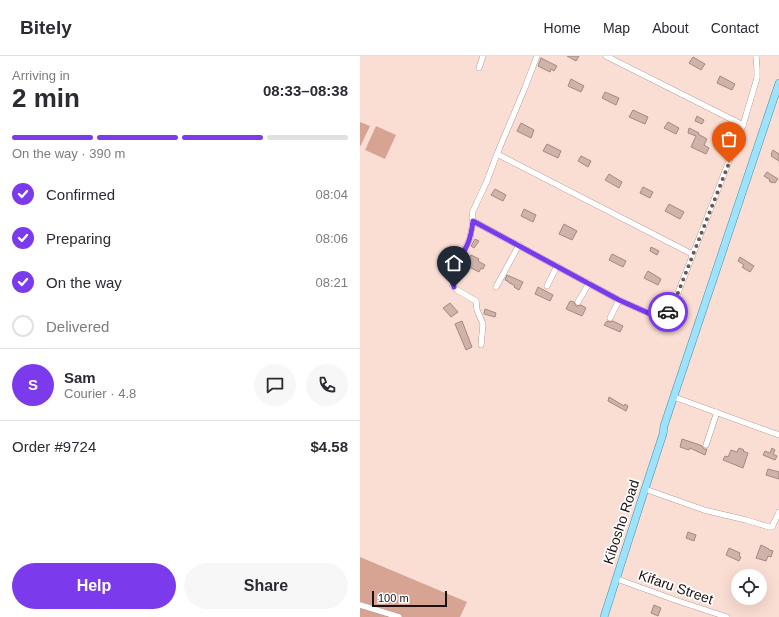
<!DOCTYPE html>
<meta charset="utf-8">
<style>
:root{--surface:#fff;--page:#f7f7f7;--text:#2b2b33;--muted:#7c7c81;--line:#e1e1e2;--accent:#7c3aed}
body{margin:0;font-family:Arial,sans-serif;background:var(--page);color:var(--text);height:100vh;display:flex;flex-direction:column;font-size:15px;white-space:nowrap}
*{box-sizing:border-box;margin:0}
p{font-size:13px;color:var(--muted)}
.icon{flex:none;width:22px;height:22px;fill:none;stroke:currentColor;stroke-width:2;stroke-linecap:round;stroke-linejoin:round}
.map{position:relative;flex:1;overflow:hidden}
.panel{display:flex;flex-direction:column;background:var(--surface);width:360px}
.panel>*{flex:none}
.buttons{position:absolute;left:371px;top:513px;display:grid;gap:8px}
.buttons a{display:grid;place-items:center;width:36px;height:36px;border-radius:50%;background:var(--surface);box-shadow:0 4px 16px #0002;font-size:20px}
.scale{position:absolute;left:12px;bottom:10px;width:75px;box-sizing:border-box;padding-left:4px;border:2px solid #1b110e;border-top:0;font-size:11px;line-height:14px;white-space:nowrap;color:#1b110e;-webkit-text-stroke:3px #fff;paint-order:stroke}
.pin{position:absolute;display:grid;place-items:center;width:34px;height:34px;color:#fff;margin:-41px -17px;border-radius:50% 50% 50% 0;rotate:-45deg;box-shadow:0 0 4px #0007}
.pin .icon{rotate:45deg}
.courier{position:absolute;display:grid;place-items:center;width:40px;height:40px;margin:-20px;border:3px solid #7c3aed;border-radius:50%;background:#fff;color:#222;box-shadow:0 1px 5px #0007}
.summary em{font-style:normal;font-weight:700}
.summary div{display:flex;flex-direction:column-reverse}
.summary{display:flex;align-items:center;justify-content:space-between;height:68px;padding:0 12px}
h1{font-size:26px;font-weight:700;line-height:30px}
.bar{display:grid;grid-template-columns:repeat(4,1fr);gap:6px 4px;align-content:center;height:48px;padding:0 12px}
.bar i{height:5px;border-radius:3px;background:var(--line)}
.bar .on{background:var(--accent)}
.bar p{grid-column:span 4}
.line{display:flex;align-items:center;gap:10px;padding:0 12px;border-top:1px solid var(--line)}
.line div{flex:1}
.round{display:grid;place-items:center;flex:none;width:42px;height:42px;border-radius:21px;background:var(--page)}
ol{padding:0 12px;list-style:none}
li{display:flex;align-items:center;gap:12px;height:44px}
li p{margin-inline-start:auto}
li .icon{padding:4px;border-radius:50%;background:var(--accent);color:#fff;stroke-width:4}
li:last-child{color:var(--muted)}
li i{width:22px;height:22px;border:2px solid var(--line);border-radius:50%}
.button{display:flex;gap:8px;margin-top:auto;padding:8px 12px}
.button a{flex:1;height:46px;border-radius:24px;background:var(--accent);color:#fff;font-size:16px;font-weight:700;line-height:46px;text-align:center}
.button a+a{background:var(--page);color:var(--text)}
header{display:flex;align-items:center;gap:24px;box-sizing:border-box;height:56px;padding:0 20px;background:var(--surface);border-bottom:1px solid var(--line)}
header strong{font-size:19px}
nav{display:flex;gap:22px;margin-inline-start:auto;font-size:14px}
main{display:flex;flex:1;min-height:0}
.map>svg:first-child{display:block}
.green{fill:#d7a493}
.building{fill:#cfb3aa;stroke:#a48980}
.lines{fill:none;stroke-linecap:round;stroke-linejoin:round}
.minor-casing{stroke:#8d736b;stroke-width:6}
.major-casing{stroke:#478ea8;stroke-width:8}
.minor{stroke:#fff;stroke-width:5.5}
.major{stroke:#9ee3fd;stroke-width:7}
.done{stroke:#695853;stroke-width:4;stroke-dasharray:0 7.2}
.route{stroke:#7c3aed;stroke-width:5}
.labels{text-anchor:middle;stroke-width:3.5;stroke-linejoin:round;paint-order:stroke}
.street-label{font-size:14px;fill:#1b110e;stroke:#fff}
</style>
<header>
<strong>Bitely</strong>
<nav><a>Home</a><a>Map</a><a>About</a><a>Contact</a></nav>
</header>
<main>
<section class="panel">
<div class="summary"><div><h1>2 min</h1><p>Arriving in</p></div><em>08:33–08:38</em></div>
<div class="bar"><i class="on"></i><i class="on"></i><i class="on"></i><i></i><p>On the way · 390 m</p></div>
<ol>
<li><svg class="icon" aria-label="check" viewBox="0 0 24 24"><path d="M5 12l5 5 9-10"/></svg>Confirmed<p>08:04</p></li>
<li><svg class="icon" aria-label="check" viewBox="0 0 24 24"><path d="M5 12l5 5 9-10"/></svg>Preparing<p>08:06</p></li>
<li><svg class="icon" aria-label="check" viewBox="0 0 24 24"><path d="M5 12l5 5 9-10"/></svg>On the way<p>08:21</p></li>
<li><i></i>Delivered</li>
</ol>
<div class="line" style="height:72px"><b class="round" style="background:var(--accent);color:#fff">S</b><div><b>Sam</b><p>Courier · 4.8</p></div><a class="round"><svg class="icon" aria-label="chat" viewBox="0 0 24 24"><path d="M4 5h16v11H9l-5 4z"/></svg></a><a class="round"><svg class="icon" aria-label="phone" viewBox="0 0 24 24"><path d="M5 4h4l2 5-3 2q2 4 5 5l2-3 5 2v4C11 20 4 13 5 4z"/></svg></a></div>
<div class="line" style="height:52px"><div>Order #9724</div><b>$4.58</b></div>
<div class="button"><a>Help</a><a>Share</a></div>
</section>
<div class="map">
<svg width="419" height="561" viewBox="0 0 419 561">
<rect width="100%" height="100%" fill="#faddd3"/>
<g class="green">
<polygon points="0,66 10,70 0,91"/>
<polygon points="16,70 36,79 25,103 5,94"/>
<polygon points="0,501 107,546 100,561 0,561"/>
</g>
<g class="building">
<polygon points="207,0 219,0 216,5"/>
<polygon points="333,1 345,8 341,14 329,7"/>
<polygon points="181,2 197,10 194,15 191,13 190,16 178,10"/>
<polygon points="360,20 375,28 372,34 357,27"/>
<polygon points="211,23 224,30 221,36 208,30"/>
<polygon points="245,36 259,42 256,49 242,42"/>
<polygon points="273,54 288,61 285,68 269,61"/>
<polygon points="337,60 344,64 342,68 335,65"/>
<polygon points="308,66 319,72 316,78 304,72"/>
<polygon points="161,67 174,74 171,82 157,75"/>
<polygon points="329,72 339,77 338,78 347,83 344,89 349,92 346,98 331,91 336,80 328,77"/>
<polygon points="187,88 201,95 198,102 183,95"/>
<polygon points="413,94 419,98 419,105 411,100 412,99 411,98"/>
<polygon points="221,100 231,105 228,111 218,105"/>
<polygon points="407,116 418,123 415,127 413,126 412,127 409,125 410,124 404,120"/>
<polygon points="249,118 262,126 259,132 245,124"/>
<polygon points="283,131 293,136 290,142 280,137"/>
<polygon points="135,133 146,139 143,145 131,139"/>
<polygon points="309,148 324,156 320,163 305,155"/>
<polygon points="164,153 176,159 173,166 161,160"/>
<polygon points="204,168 217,175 212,184 199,178"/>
<polygon points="115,183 119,185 114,192 111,190"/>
<polygon points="291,191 299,195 297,199 290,195"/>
<polygon points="252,198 266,205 263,211 249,204"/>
<polygon points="111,199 119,203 118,205 125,209 123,213 121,212 119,216 109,211 111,206 108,205"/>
<polygon points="380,201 394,210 390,216 382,211 384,209 378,205"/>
<polygon points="288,215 301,223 298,229 284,222"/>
<polygon points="147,219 163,226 159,234 154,231 155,230 148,226 148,225 145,224"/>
<polygon points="178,231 193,239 190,245 175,238"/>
<polygon points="210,245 214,246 216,250 221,249 226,252 222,260 206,253"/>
<polygon points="90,247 98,256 91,261 83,252"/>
<polygon points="125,253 136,257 135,261 124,258"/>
<polygon points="102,265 112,291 106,294 95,268"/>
<polygon points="247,265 250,266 253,265 263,270 260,276 244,269"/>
<polygon points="249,341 264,350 265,348 268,350 266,355 248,345"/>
<polygon points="322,383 337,388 342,390 344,393 347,393 345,399 330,392 329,394 320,391"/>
<polygon points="379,392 384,394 383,395 388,397 383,412 363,404 365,400 368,401 371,394 377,396"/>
<polygon points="412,392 415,394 413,398 417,400 415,404 403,399 405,395 410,397"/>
<polygon points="408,413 419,416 419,423 406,419"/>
<polygon points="328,476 336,479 334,485 326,482"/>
<polygon points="401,489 409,493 409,494 413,495 411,501 408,500 406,505 396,502"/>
<polygon points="369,492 380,497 379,500 381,501 379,505 366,499"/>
<polygon points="294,549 301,552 298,560 291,557"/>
</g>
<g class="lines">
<g class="minor-casing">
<g id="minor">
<polyline points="177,0 164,34 137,98 127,125 113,155 112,162 113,165 259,244 286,256 295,259 302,260 305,259 310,255 314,247 383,69 397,22 397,13 396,0"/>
<polyline points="246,0 383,69"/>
<polyline points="119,12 123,0"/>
<polyline points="137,98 332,198"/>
<polyline points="113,165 110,182 92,220 92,229 97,234 116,245 117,254 123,268 121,289"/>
<polyline points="187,230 197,210"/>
<polyline points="136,231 159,189"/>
<polyline points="218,246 229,227"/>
<polyline points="250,262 259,244"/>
<polyline points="314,341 419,379"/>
<polyline points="346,389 357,356"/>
<polyline points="285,433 344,454 386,464 409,471 412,471 413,469 419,456"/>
<polyline points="257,523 318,545 367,561"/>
<polyline points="0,549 39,561"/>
</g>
</g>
<g class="major-casing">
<polyline id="major" points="244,561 285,433 303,378 304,370 311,349 419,27"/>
</g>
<use href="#minor" class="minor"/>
<use href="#major" class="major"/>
</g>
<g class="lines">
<polyline class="done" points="308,256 314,247 369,107"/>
<path class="route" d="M 94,231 C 87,221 104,197 108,187 C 111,180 112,173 113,165 L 259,244 L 295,260 L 299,260 L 305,259 L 308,256"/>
</g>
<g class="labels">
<g class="street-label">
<text transform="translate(261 466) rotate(-72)" y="5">Kibosho Road</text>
<text transform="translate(316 531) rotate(19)" y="5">Kifaru Street</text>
</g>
</g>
</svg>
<div class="buttons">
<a><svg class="icon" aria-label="locate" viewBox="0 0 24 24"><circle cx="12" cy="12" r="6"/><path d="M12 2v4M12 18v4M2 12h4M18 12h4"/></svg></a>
</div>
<div class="scale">100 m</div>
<div class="pin" style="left:369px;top:107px;background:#ea580c"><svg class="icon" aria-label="bag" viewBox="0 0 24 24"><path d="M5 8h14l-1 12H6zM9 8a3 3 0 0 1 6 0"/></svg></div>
<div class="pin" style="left:94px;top:231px;background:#1f2937"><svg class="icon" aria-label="home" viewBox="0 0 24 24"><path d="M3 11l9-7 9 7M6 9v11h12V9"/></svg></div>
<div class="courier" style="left:308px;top:256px"><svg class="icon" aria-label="car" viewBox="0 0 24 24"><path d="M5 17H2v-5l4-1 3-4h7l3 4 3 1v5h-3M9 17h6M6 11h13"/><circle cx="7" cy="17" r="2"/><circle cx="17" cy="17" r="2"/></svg></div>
</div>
</main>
